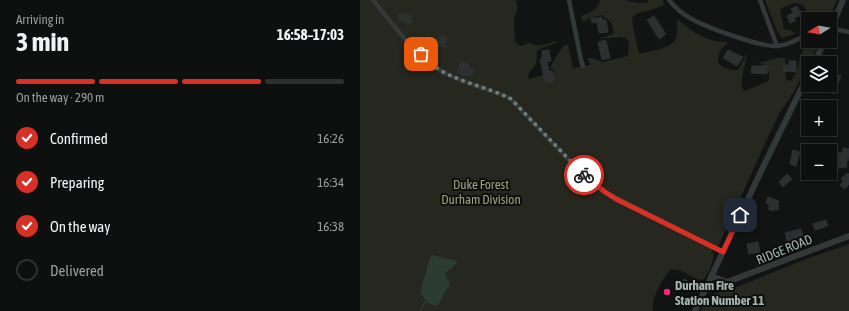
<!DOCTYPE html>
<meta charset="utf-8">
<style>
:root{--surface:#0e0f0f;--page:#1c1d1d;--text:#f1f3f6;--muted:#9b9c9e;--line:#2e2f2f;--accent:#d93025}
body{margin:0;font-family:"Asap Condensed",sans-serif;background:var(--page);color:var(--text);height:100vh;display:flex;flex-direction:column;font-size:15px;white-space:nowrap}
*{box-sizing:border-box;margin:0}
p{font-size:13px;color:var(--muted)}
.icon{flex:none;width:22px;height:22px;fill:none;stroke:currentColor;stroke-width:2;stroke-linecap:round;stroke-linejoin:round}
.map{position:relative;flex:1;overflow:hidden}
.panel{display:flex;flex-direction:column;background:var(--surface);width:360px}
.panel>*{flex:none}
.needle{width:26px;rotate:259deg}
.fabs{position:absolute;left:441px;top:12px;display:grid;gap:8px}
.fabs a{display:grid;place-items:center;width:36px;height:36px;border-radius:0px;background:var(--surface);box-shadow:0 2px 6px #0003,0 0 0 1px var(--line);font-size:20px}
.pin{position:absolute;display:grid;place-items:center;width:34px;height:34px;color:#fff;margin:-17px;border-radius:8px;box-shadow:0 2px 6px #0006}
.courier{position:absolute;display:grid;place-items:center;width:40px;height:40px;margin:-20px;border:3px solid #d93025;border-radius:50%;background:#fff;color:#222;box-shadow:0 1px 5px #0007}
.summary em{font-style:normal;font-weight:700}
.summary div{display:flex;flex-direction:column-reverse}
.summary{display:flex;align-items:center;justify-content:space-between;height:68px;padding:0 16px}
h1{font-size:26px;font-weight:700;line-height:30px}
.bar{display:grid;grid-template-columns:repeat(4,1fr);gap:6px 4px;align-content:center;height:48px;padding:0 16px}
.bar i{height:5px;border-radius:3px;background:var(--line)}
.bar .selected{background:var(--accent)}
.bar p{grid-column:span 4}
ol{padding:0 16px;list-style:none}
li{display:flex;align-items:center;gap:12px;height:44px}
li p{margin-inline-start:auto}
li .icon{padding:4px;border-radius:50%;background:var(--accent);color:#fff;stroke-width:4}
li:last-child{color:var(--muted)}
li i{width:22px;height:22px;border:2px solid var(--line);border-radius:50%}
main{display:flex;flex:1;min-height:0}
.map>svg:first-child{display:block}
.green{fill:#26271e}
.water{fill:#2b3d32}
.lines{fill:none;stroke-linecap:round;stroke-linejoin:round}
.stream{stroke:#2b3d32;stroke-width:1.5}
.building{fill:#2d3030;stroke:#2c3030}
.service{stroke:#333938;stroke-width:2.5}
.minor{stroke:#333938;stroke-width:4.5}
.tertiary{stroke:#333938;stroke-width:6}
.done{stroke:#707d78;stroke-width:4;stroke-dasharray:0 7.2}
.route{stroke:#d93025;stroke-width:5}
.poi-dot{fill:#fa247c;stroke:#0d0f0f;stroke-width:1.5}
.labels{text-anchor:middle;stroke-width:4;stroke-linejoin:round;paint-order:stroke}
.park-label{font-size:13px;fill:#a1a179;stroke:#0d0f0f}
.street-label{font-size:13px;fill:#a3b5ae;stroke:#0d0f0f}
.poi-label{font-size:13px;font-weight:bold;fill:#a3b5ae;stroke:#0d0f0f;text-anchor:start}
</style>
<main>
<section class="panel">
<div class="summary"><div><h1>3 min</h1><p>Arriving in</p></div><em>16:58–17:03</em></div>
<div class="bar"><i class="selected"></i><i class="selected"></i><i class="selected"></i><i></i><p>On the way · 290 m</p></div>
<ol>
<li><svg class="icon" aria-label="check" viewBox="0 0 24 24"><path d="M5 12l5 5 9-10"/></svg>Confirmed<p>16:26</p></li>
<li><svg class="icon" aria-label="check" viewBox="0 0 24 24"><path d="M5 12l5 5 9-10"/></svg>Preparing<p>16:34</p></li>
<li><svg class="icon" aria-label="check" viewBox="0 0 24 24"><path d="M5 12l5 5 9-10"/></svg>On the way<p>16:38</p></li>
<li><i></i>Delivered</li>
</ol>
</section>
<div class="map">
<svg width="489" height="311" viewBox="0 0 489 311">
<rect width="100%" height="100%" fill="#121414"/>
<g class="green">
<path d="M 0,0 L 156,0 L 156,4 L 158,7 L 154,18 L 155,41 L 158,45 L 161,46 L 169,43 C 180,49 188,42 198,41 C 192,46 183,46 177,51 L 176,64 L 169,73 L 168,79 L 195,72 L 190,67 L 203,46 L 208,44 L 213,68 L 230,65 L 227,58 L 232,58 L 243,62 L 268,56 L 269,43 L 266,38 L 260,37 L 239,39 L 253,34 C 255,24 249,20 242,15 L 228,19 L 224,22 L 221,19 L 222,16 C 230,12 238,10 240,0 L 265,0 L 278,3 L 286,3 L 289,0 L 303,0 L 304,5 C 300,6 295,9 291,10 C 284,12 278,11 272,18 L 273,26 L 279,54 C 289,51 312,49 316,38 C 318,33 317,25 317,19 C 328,28 341,38 355,41 C 360,42 363,41 368,43 C 360,49 358,53 358,63 C 363,68 371,71 378,70 L 388,52 C 386,61 378,84 384,91 L 409,81 L 409,71 L 404,65 L 399,63 L 417,58 L 425,58 L 426,80 L 431,81 C 442,70 436,51 450,41 L 460,41 L 460,42 L 435,90 L 419,114 L 408,137 L 358,247 L 354,246 L 352,251 L 354,254 C 353,262 349,274 343,280 C 330,280 325,267 310,270 C 302,280 291,297 293,311 L 0,311 Z"/>
<path d="M 405,0 L 477,0 L 469,19 L 449,19 C 446,0 434,0 420,10 L 424,29 L 432,31 L 435,34 L 422,38 L 417,31 Z"/>
<path d="M 489,244 L 489,311 L 340,311 C 344,304 349,302 353,294 L 374,288 L 446,259 Z"/>
</g>
<path class="water" d="M 73,255 L 87,259 L 92,259 L 97,262 C 94,268 87,269 85,274 L 89,281 L 90,286 C 81,292 84,301 76,306 L 68,303 L 60,293 L 69,261 L 71,256 Z"/>
<g class="lines">
<polyline class="stream" points="60,311 66,300"/>
</g>
<g class="building">
<polygon points="437,6 441,15 434,18 436,21 430,23 427,16 433,13 431,9"/>
<polygon points="39,13 52,15 51,23 38,21"/>
<polygon points="294,16 306,34 299,39 287,20"/>
<polygon points="242,17 242,20 246,20 248,32 239,33 237,22 232,23 231,19"/>
<polygon points="80,35 87,37 85,47 77,46"/>
<polygon points="246,40 250,58 242,60 238,42"/>
<polygon points="187,50 189,50 191,61 187,62 189,71 192,71 194,80 192,80 193,82 188,83 188,81 185,82 180,59 182,59 182,51"/>
<polygon points="368,50 383,57 377,66 363,58"/>
<polygon points="101,61 109,64 108,67 114,69 111,76 105,75 105,76 97,73"/>
<polygon points="429,61 436,61 436,72 423,71 424,65 429,65"/>
<polygon points="392,66 407,66 407,74 391,73"/>
<polygon points="472,73 481,76 474,94 465,90 467,85 470,85 470,75 471,75"/>
<polygon points="483,148 489,149 488,161 486,160 487,167 477,168 477,152 482,153"/>
<polygon points="433,150 440,152 436,166 430,164"/>
<polygon points="487,173 489,174 489,184 485,189 480,185 483,182 481,179"/>
<polygon points="427,174 432,179 423,187 419,182"/>
<polygon points="408,197 419,201 417,205 419,205 418,210 415,209 414,211 408,209 410,205 406,203"/>
<polygon points="466,220 468,226 455,230 453,224"/>
<polygon points="441,229 443,236 427,241 425,233"/>
<polygon points="398,242 400,252 389,254 387,244"/>
</g>
<g class="lines">
<polyline class="service" points="324,280 344,290"/>
<g class="minor">
<path d="M 13,0 C 33,24 55,56 83,72 C 104,84 129,88 151,99 L 218,170 L 245,192 L 363,252"/>
<polyline points="209,0 221,60 223,66"/>
<path d="M 309,0 C 315,7 322,14 330,18 C 347,28 398,46 416,46 C 428,45 437,40 448,34"/>
<polyline points="400,0 417,46"/>
<polyline points="470,28 489,32"/>
</g>
<g class="tertiary">
<polyline points="470,31 483,0"/>
<polyline points="454,63 465,41"/>
<polyline points="351,276 367,282"/>
<polyline points="347,285 362,286 367,282 489,236"/>
<polyline points="335,311 404,165 448,75"/>
</g>
</g>
<g class="lines">
<path class="done" d="M 61,54 C 65,58 69,62 73,65 C 94,82 127,86 151,99 L 224,175"/>
<polyline class="route" points="224,175 245,192 256,199 363,252 380,215"/>
</g>
<circle class="poi-dot" cx="307" cy="292" r="4"/>
<g class="labels">
<g class="park-label">
<text x="121" y="189">Duke Forest<tspan x="121" dy="15">Durham Division</tspan></text>
</g>
<g class="street-label">
<text transform="translate(424 249) rotate(-22)" y="5">RIDGE ROAD</text>
</g>
<g class="poi-label">
<text x="315" y="290">Durham Fire<tspan x="315" dy="15">Station Number 11</tspan></text>
</g>
</g>
</svg>
<div class="fabs">
<a><svg class="needle" viewBox="-14 -14 28 28"><path d="M0-13l5 13h-10z" fill="#e53935"/><path d="M0 13l5-13h-10z" fill="#9b9c9e"/></svg></a>
<a><svg class="icon" aria-label="layers" viewBox="0 0 24 24"><path d="M12 4l9 5-9 5-9-5zM3 14l9 5 9-5"/></svg></a>
<a>+</a>
<a>−</a>
</div>
<div class="pin" style="left:61px;top:54px;background:#ea580c"><svg class="icon" aria-label="bag" viewBox="0 0 24 24"><path d="M5 8h14l-1 12H6zM9 8a3 3 0 0 1 6 0"/></svg></div>
<div class="pin" style="left:380px;top:215px;background:#1f2937"><svg class="icon" aria-label="home" viewBox="0 0 24 24"><path d="M3 11l9-7 9 7M6 9v11h12V9"/></svg></div>
<div class="courier" style="left:224px;top:175px"><svg class="icon" aria-label="bike" viewBox="0 0 24 24"><circle cx="6" cy="16" r="4"/><circle cx="18" cy="16" r="4"/><path d="M6 16l4-8h5l3 8M10 8l3 8H6M13 5h3"/></svg></div>
</div>
</main>
